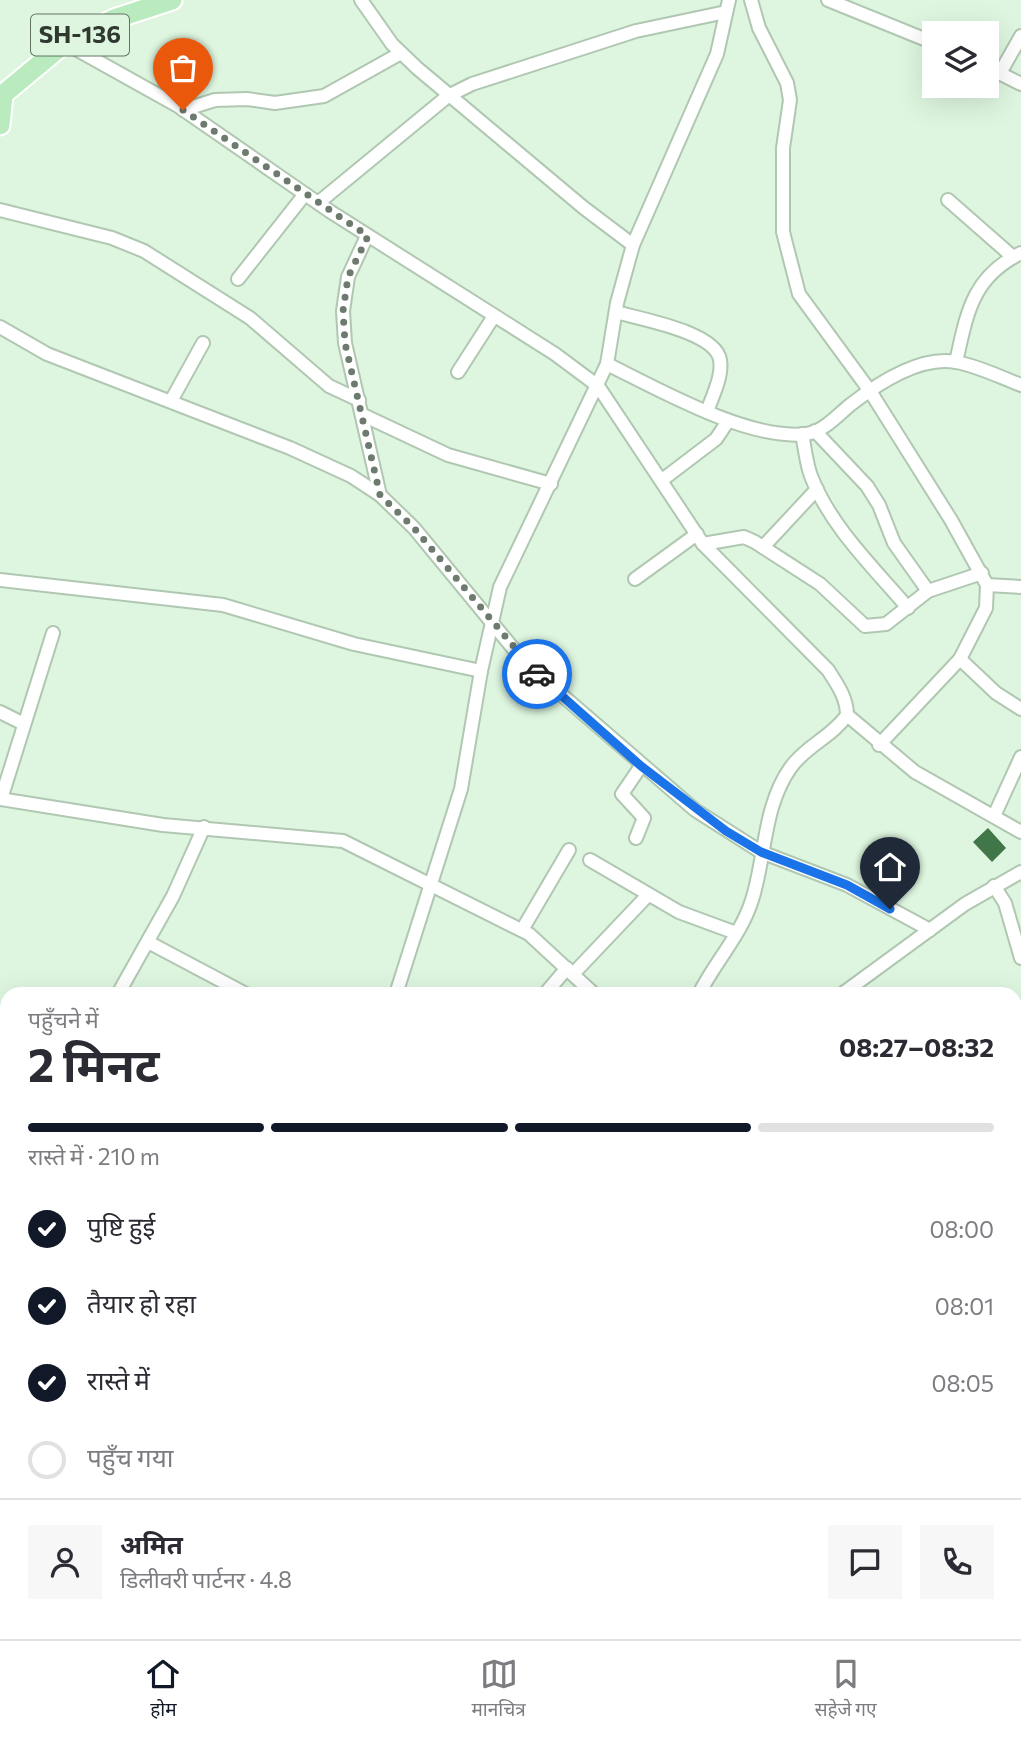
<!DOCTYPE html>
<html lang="hi">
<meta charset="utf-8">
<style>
:root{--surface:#fff;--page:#f7f7f7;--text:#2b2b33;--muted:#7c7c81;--line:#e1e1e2;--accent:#111827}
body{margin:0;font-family:Commissioner,"Noto Sans Devanagari",sans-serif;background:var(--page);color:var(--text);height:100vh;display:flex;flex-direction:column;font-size:26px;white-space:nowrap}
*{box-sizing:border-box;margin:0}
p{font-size:23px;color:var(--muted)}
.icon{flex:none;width:38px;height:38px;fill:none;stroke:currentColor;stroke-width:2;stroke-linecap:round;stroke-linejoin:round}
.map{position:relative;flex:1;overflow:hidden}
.panel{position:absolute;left:0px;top:987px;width:1022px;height:653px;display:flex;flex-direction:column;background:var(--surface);border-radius:21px 21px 0 0;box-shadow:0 7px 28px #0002}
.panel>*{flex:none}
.fabs{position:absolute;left:922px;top:21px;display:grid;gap:14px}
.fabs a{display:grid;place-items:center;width:77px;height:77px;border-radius:0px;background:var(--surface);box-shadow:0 7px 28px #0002;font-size:35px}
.pin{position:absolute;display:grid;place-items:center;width:60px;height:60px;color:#fff;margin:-72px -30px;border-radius:50% 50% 50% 0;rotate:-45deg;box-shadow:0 0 7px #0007}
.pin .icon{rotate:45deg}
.courier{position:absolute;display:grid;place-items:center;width:70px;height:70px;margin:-35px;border:5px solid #1a73e8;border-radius:50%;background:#fff;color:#222;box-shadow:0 2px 9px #0007}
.head em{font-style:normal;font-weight:700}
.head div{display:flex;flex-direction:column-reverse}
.head{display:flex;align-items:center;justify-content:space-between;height:119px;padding:0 28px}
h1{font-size:46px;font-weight:700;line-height:52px}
.bar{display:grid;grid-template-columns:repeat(4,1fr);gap:10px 7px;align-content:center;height:84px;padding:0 28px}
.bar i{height:9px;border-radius:5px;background:var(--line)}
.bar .active{background:var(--accent)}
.bar p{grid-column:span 4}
.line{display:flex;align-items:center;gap:18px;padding:0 28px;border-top:2px solid var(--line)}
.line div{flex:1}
.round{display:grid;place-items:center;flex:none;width:74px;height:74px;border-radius:0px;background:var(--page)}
ol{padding:0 28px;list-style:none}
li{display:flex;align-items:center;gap:21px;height:77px}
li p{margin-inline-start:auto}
li .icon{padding:7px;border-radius:50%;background:var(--accent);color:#fff;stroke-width:4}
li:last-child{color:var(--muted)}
li i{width:38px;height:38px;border:4px solid var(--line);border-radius:50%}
.dock{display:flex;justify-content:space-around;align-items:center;height:98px;border-top:2px solid var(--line);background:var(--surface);font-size:19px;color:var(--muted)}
.dock a{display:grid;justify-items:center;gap:4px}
.dock .active{color:var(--accent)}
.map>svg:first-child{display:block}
.building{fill:#417648}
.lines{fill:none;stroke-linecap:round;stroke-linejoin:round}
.street-casing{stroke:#b0c7b2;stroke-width:16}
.primary-casing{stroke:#fff;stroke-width:23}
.street{stroke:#fff;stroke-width:12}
.primary{stroke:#b9ebbf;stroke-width:19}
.done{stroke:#6c7b6e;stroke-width:7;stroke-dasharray:0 12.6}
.route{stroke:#1a73e8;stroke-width:9}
.labels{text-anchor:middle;stroke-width:7;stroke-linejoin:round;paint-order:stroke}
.shield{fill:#def6e0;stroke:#647265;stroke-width:2}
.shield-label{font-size:24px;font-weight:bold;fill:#2f3930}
</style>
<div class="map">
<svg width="1021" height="1639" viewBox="0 0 1021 1639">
<rect width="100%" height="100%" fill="#def6e0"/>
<polygon class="building" points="988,828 1006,848 992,862 973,842"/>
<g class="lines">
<g class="street-casing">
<g id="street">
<polyline points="361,0 392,44 417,68 584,208 633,245"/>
<polyline points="751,0 759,28 787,83 790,100 783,148 783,232 799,294 870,391 951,520 987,585 986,608 960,659 879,745"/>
<polyline points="828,0 934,43"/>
<path d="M 65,43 L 178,106 L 331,212 L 555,354 L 598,386 L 703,544 L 828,670 C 837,684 847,698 847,715 C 833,736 806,746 791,767 C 763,806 766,856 752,900 C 741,935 715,962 699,994"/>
<polyline points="987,67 1021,84"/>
<polyline points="1000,73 1021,36"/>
<polyline points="183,110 215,100 247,99 275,103 324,96 401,53"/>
<polyline points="948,200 1013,257"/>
<polyline points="318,203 448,96 472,84 636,31 726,12"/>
<polyline points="0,210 112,238 144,251 250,318 329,386 359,400"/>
<polyline points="367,236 348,277 343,311 345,343 380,495"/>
<polyline points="238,279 305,194"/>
<path d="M 616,312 C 640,319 716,332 720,360 C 723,376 712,397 707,412"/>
<polyline points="0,327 47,354 290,448 351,476 380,495 414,528 526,664 695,810 761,852 847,885 930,930"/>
<path d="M 956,362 C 967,313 972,277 1021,253"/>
<path d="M 607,364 C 658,389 749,441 806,434 C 823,432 838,415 850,405 C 877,384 920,355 956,362 C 978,366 1000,377 1021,385"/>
<polyline points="458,372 494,316"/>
<polyline points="171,401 203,343"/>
<polyline points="363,415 448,455 551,484"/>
<polyline points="815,431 867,486 879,505 894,543 928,591 982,573"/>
<path d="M 802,434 C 805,448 806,463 811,476 C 830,526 874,568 908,608"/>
<polyline points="662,480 716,439 728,421"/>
<polyline points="703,544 744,537 755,542 820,584 865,626 886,624 928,591"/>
<polyline points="763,547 817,489"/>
<polyline points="635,579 697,534"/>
<polyline points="0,580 223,605 354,644 481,671"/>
<polyline points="987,585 1021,587"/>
<polyline points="960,659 996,693 1021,709"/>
<polyline points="0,712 24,724"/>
<polyline points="847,715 915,772 1021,832"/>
<polyline points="0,799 163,825 343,841 529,934 594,994"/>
<polyline points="1,799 53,633"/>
<polyline points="994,816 1021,757"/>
<polyline points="636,838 644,818 622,794 641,766"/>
<polyline points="590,860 679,912 736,933"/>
<polyline points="994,886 1005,903 1021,958"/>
<polyline points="522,930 569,850"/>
<polyline points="148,942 246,994"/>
<polyline points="573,974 648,895"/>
<polyline points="118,994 173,896 204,827"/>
<polyline points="396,994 461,789 481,671 500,587 607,364 617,303 633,245 717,54 729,0"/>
<polyline points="545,994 567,968"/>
<polyline points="842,994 965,904 1021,872"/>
<polyline points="0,1039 7,1046"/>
<polyline points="1015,1132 1021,1128"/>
<polyline points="0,1151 7,1158"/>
<polyline points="0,1237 7,1234"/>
<polyline points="0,1376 7,1376"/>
<polyline points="1015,1424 1021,1424"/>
<polyline points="0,1449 7,1448"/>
<polyline points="1015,1498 1021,1510"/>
<polyline points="0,1503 7,1502"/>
<polyline points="0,1559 7,1559"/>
<polyline points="1015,1630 1021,1629"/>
<polyline points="175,1633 185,1639"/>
<polyline points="235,1633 244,1639"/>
<polyline points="626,1633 643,1639"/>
<polyline points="740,1633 744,1639"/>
<polyline points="842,1633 847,1639"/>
<polyline points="109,1639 113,1633"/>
<polyline points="213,1639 216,1633"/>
<polyline points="303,1639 307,1633"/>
<polyline points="403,1639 407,1633"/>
<polyline points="501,1639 504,1633"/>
<polyline points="559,1639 566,1633"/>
<polyline points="689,1639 696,1633"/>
<polyline points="943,1639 991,1633"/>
</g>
</g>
<g class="primary-casing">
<g id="primary">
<polyline points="0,97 65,43 114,19 172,0"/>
<polyline points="0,125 3,96"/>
</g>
</g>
<use href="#street" class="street"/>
<use href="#primary" class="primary"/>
</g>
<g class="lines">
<polyline class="done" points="183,110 368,236 348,277 343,311 345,343 380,495 414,528 537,674"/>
<polyline class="route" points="537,674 641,766 726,831 761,852 847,885 890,909"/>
</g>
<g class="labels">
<rect class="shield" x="31" y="14.5" width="98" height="41" rx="5"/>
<g class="shield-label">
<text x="80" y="43">SH-136</text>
</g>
</g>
</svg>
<div class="fabs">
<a><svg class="icon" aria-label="layers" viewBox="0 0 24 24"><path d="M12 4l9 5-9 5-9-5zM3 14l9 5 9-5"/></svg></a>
</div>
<div class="pin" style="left:183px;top:110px;background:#ea580c"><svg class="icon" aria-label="bag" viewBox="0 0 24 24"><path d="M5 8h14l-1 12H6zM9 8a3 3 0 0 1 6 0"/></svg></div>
<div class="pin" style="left:890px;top:909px;background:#1f2937"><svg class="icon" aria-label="home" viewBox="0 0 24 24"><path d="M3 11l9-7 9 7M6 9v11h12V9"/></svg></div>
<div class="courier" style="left:537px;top:674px"><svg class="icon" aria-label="car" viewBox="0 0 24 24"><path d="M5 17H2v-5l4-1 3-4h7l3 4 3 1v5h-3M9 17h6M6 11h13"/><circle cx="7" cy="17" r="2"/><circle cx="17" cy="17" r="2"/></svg></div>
<section class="panel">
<div class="head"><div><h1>2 मिनट</h1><p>पहुँचने में</p></div><em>08:27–08:32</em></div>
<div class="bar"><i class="active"></i><i class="active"></i><i class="active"></i><i></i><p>रास्ते में · 210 m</p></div>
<ol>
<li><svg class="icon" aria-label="check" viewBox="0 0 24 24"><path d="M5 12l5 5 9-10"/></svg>पुष्टि हुई<p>08:00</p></li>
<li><svg class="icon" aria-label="check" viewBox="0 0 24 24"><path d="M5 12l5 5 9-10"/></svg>तैयार हो रहा<p>08:01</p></li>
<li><svg class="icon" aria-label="check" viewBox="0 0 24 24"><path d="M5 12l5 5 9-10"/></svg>रास्ते में<p>08:05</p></li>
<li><i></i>पहुँच गया</li>
</ol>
<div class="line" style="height:126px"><a class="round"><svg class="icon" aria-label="person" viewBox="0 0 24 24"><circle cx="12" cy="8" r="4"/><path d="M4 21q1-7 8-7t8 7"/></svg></a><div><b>अमित</b><p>डिलीवरी पार्टनर · 4.8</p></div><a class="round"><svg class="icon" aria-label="chat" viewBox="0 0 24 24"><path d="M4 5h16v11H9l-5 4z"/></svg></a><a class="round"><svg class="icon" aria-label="phone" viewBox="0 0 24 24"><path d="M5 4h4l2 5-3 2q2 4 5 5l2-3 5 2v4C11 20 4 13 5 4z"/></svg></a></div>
</section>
</div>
<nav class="dock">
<a class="active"><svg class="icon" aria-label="home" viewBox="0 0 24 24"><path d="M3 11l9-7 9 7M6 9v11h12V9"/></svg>होम</a>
<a><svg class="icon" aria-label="map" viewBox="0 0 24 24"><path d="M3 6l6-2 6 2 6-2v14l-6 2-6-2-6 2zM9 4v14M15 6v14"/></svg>मानचित्र</a>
<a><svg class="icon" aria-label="saved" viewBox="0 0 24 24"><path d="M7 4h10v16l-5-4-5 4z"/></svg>सहेजे गए</a>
</nav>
